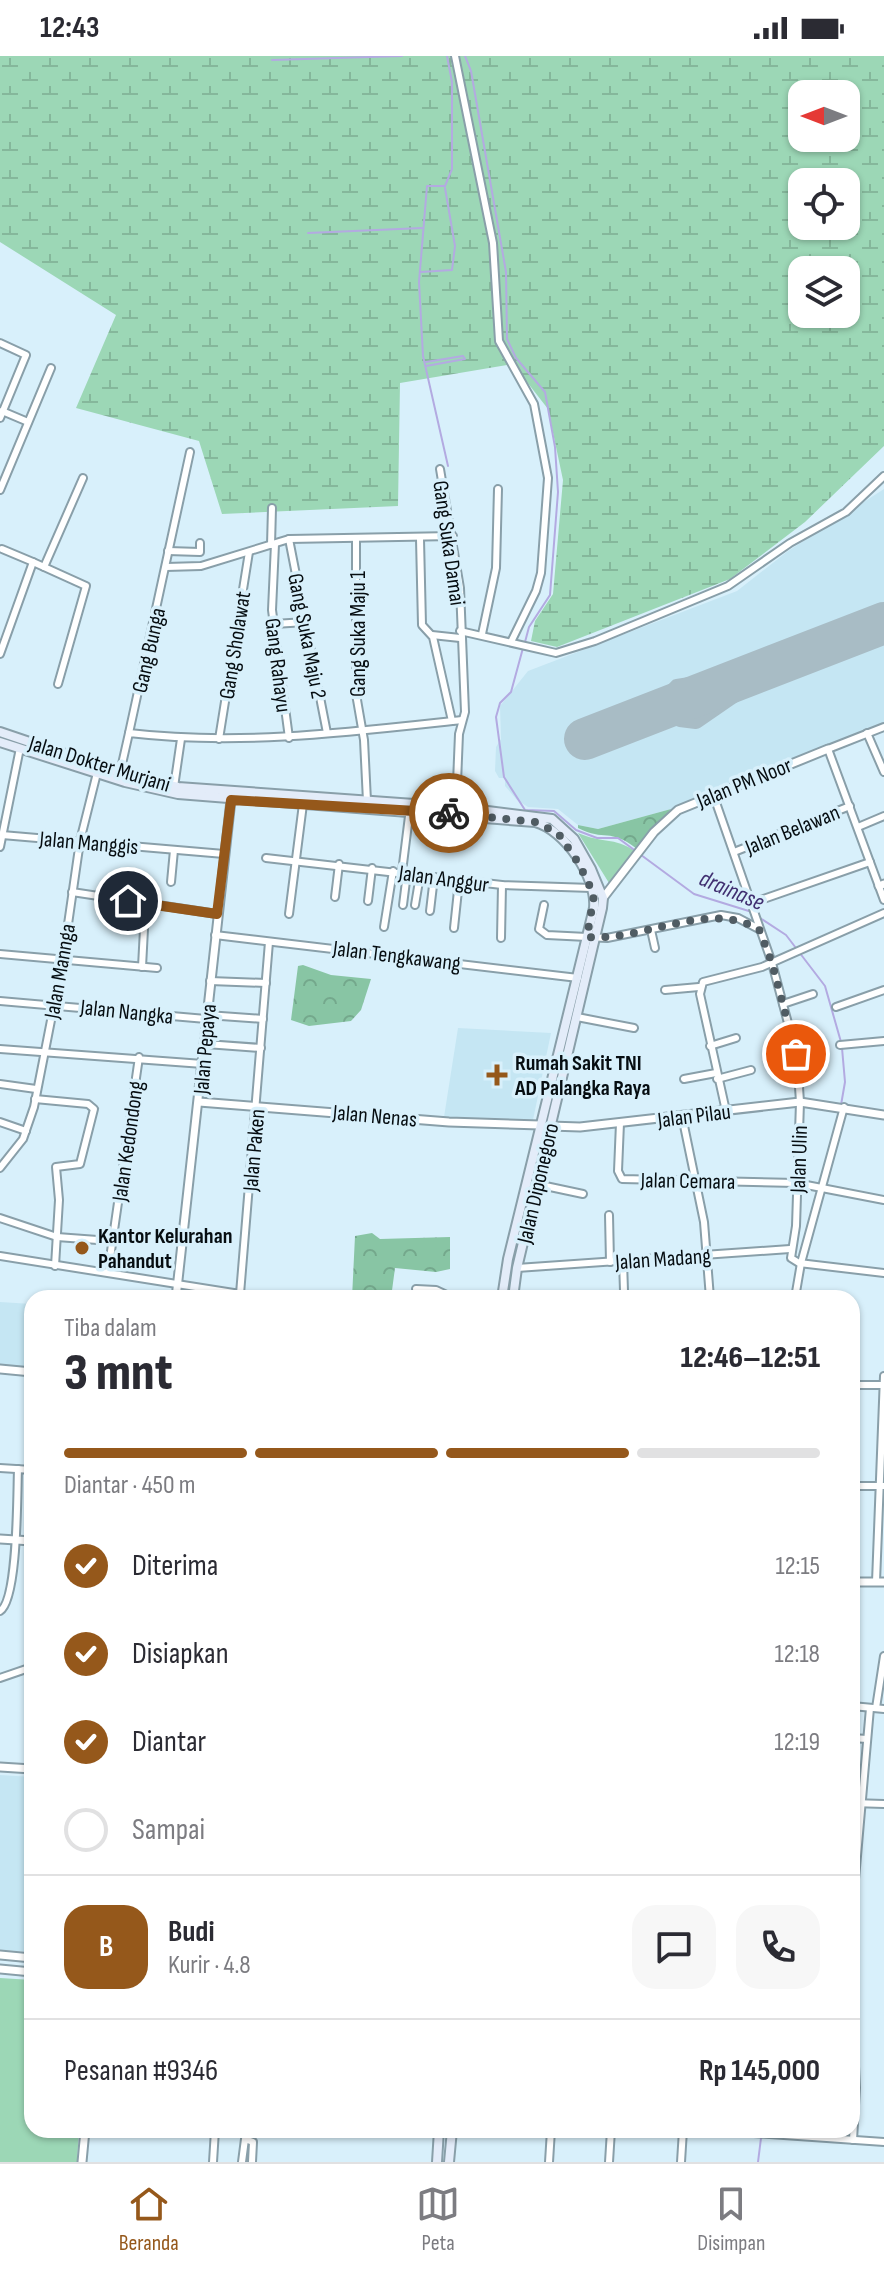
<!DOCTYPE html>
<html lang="id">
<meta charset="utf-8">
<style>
:root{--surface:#fff;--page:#f7f7f7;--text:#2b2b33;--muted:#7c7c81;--line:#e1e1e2;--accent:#95581b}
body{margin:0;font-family:"Sofia Sans Condensed",sans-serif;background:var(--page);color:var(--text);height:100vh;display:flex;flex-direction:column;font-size:30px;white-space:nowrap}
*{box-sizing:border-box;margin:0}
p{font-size:26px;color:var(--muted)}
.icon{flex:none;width:44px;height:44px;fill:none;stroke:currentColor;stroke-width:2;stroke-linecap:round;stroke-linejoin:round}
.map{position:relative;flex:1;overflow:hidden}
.drawer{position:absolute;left:24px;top:1234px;width:836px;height:848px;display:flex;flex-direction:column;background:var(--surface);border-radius:24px;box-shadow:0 2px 6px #0004}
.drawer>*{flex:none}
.needle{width:52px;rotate:270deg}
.controls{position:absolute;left:788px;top:24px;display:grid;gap:16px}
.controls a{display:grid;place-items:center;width:72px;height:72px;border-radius:16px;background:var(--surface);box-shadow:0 2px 6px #0004;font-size:40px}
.pin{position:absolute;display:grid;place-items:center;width:68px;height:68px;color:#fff;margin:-34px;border:4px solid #fff;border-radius:50%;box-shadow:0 2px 8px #0007}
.courier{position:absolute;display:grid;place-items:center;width:80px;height:80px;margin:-40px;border:6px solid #95581b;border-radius:50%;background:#fff;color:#222;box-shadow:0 2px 10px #0007}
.head em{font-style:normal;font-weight:800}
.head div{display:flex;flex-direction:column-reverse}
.head{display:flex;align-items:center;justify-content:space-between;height:136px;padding:0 40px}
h1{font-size:52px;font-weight:800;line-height:60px}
.bar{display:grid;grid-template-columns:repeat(4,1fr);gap:12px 8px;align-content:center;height:96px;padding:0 40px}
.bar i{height:10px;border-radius:6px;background:var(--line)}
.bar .on{background:var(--accent)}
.bar p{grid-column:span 4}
.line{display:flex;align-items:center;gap:20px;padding:0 40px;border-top:2px solid var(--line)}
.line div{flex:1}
.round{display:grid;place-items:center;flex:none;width:84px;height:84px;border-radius:24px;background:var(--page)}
ol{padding:0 40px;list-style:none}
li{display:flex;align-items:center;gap:24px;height:88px}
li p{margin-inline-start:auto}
li .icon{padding:8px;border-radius:50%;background:var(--accent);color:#fff;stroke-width:4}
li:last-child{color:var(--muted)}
li i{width:44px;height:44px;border:4px solid var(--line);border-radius:50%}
.status{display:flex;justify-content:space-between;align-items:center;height:56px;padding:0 40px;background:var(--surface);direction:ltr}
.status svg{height:22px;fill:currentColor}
.dock{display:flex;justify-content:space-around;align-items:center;height:112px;border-top:2px solid var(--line);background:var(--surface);font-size:22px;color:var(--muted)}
.dock a{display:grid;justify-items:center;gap:4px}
.dock .on{color:var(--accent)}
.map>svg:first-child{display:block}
.built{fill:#c5e6f3}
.forest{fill:url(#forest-crowns)}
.wetland{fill:url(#wetland-marsh);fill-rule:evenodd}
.green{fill:#9cd7b6}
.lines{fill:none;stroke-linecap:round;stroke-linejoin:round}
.stream{stroke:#b3aae1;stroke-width:2}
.taxiway{stroke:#a8bcc5;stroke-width:16}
.runway{stroke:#a8bcc5;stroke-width:42}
.minor-casing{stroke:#899fa9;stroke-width:10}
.tertiary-casing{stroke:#899fa9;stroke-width:11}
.secondary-casing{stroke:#899fa9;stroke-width:12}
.minor{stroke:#fff;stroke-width:6}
.tertiary{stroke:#fff;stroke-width:7}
.secondary{stroke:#e3ecf9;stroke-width:8}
.done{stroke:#505c63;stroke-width:8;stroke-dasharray:0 14.4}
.route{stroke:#95581b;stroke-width:10}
.poi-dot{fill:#95581b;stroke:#d8f0fb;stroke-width:3}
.labels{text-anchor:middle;stroke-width:7;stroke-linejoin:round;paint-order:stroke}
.street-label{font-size:22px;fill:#060d11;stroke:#d8f0fb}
.poi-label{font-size:22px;font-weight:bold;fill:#060d11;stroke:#d8f0fb;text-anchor:start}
.water-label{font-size:24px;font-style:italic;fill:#413071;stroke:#d8f0fb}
</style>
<div class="status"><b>12:43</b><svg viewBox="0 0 49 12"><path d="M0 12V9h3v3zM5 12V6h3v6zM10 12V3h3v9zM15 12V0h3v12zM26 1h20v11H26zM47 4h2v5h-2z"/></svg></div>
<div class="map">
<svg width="884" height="2106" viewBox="0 0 884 2106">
<defs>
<pattern id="forest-crowns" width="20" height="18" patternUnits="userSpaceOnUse" patternTransform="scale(2)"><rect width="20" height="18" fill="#88c5a4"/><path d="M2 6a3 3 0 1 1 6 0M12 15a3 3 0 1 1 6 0" fill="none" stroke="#74a88c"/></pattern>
<pattern id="wetland-marsh" width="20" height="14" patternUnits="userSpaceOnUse" patternTransform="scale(2)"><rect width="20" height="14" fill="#9cd7b6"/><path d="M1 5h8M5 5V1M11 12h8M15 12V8" fill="none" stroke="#85b79b"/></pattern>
</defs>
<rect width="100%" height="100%" fill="#d8f0fb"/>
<g class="built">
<polygon points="884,433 884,668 671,753 598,773 578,769 558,753 528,751 517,744 505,730 505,722 499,722 495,715 496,691 501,683 500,650 528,615 737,535 788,495"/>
<polygon points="458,972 551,977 533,1064 444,1061"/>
<polygon points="0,1246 32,1248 32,1313 0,1311"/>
<polygon points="0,1719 32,1721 32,1896 0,1894"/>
</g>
<g class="forest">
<path d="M 671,753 L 637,793 C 609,771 605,786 578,772 L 578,769 L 598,773 Z"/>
<polygon points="303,909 331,919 371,923 361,954 351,965 309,970 291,964 298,910"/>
<polygon points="372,1177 380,1183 450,1181 450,1213 436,1216 395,1212 391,1242 352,1242 355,1180"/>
</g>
<path class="wetland" d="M 0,0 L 884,0 L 884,390 L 805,466 L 730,523 L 557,591 L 531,585 L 535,565 L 553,538 L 563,424 L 548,353 L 513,308 L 400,327 L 398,450 L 222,458 L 199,385 L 76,352 L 116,259 L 0,186 ZM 802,38 L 846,38 L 846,82 L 802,82 ZM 802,126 L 846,126 L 846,170 L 802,170 ZM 802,214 L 846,214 L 846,258 L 802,258 Z"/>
<g class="green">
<path d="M 578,777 C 603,788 612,780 637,796 L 609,827 Z"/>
<polygon points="0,1922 32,1924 32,2074 79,2074 77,2106 0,2106"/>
</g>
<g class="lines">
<g class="stream">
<polyline points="447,0 452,26 452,113 445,130 427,130 419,226 423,300 448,410"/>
<polyline points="465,0 471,15 506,216 507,283 516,302 545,336 555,391 558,436 550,539 529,571 525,586"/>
<polyline points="272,4 402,0"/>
<polyline points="308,177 422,172"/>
<polyline points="421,216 452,214 455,190 445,132"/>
<polyline points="426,310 465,303 463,300 426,306"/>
<polyline points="523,592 511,636 500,647 496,661 504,721 525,754 554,755 576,774 597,782 618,782 694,838 752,856"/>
<polyline points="760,862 786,879 825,930 841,986"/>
<polyline points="841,1049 845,1026 842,992"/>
<polyline points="792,1242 795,1225"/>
<polyline points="758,2106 762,2074"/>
</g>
<polyline class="taxiway" points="704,637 690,629 677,631 669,640 673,655 680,663 696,665 777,609"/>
<polyline class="runway" points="585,683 884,567"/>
<g class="minor-casing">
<g id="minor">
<polyline points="455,0 493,187 499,285 534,348 548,422 541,517 536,535 511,586"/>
<polyline points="0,287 26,299 0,362"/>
<polyline points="2,355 28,366"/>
<polyline points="440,413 460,532 465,656 459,678 456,751"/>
<polyline points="0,434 51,312"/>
<polyline points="289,483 327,677"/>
<polyline points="356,483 356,638 364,684 367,745"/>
<polyline points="420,483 422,569 433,581 452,665"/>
<polyline points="275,488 272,554 289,682"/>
<polyline points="271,489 272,452"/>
<polyline points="168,495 200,496 200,487"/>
<polyline points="33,506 86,530 58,628"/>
<polyline points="44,511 83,422"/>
<polyline points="166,511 201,510 289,483 453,480"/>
<polyline points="274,568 306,566"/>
<polyline points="460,575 556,597 595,585 728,530 790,487 846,456 884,420"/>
<polyline points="482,578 496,512 498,433"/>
<polyline points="432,579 460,582"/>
<polyline points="0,598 33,506 2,493"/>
<polyline points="884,671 828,693 884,844"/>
<polyline points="129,677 190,396"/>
<polyline points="867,677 884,716"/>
<polyline points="219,683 249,496"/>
<path d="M 120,717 L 129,677 C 240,690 351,676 462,664"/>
<polyline points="174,731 181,683"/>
<polyline points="713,738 772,907 797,1001 800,1046 796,1170 791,1202 799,1207 884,1217"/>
<polyline points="858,771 884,760"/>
<polyline points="2,779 224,798"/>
<polyline points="0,791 20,692"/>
<polyline points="734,796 850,750"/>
<polyline points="266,802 502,829 592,832"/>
<polyline points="402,816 410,752"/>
<polyline points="171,826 174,794"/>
<polyline points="72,836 217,858"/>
<polyline points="335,841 339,808"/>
<polyline points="368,845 372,812"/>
<polyline points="752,847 870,806"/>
<polyline points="403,849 407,817"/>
<polyline points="415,849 420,819"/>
<polyline points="544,849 539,873 547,879 607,882 721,859 738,862 759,873"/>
<polyline points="430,855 434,821"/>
<polyline points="289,858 303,748"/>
<polyline points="384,871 393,815"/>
<polyline points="454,872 459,825"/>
<polyline points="651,874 655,892"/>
<polyline points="215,879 578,922"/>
<polyline points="501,882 502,829"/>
<polyline points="0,898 157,912"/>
<polyline points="142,911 144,873"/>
<polyline points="210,925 266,927"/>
<polyline points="665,934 699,931"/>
<polyline points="0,945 206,963"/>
<polyline points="783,948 813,938"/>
<polyline points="836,951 884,934"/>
<polyline points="207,959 263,963"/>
<polyline points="577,961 634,972"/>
<polyline points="206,988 261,992"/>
<polyline points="840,989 884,985"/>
<polyline points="710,990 736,982"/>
<polyline points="0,993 203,1008"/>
<polyline points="771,1006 796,998"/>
<polyline points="684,1023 716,1017"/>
<polyline points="717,1023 751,1014"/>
<polyline points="0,1028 36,1033"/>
<polyline points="35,1043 88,1048 94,1053 80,1108 56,1111 59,1144 55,1210"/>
<polyline points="726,1055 700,938 703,926 762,911 884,857"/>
<polyline points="682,1060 704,1166 710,1242"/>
<polyline points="0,1066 26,1075"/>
<polyline points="620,1067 618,1115 622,1123 796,1127 884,1144"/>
<polyline points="0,1112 23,1083 34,1051 63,903 80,785 98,713"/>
<polyline points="536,1128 583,1138"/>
<polyline points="609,1159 610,1206"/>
<polyline points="0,1162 57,1181 111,1185"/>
<polyline points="0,1200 240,1238 269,886"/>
<polyline points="623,1205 624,1235"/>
<polyline points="517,1212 790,1193"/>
<polyline points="108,1216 139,1001"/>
<polyline points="416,1233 436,1234 453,1242"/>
<polyline points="795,1242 801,1207 844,1051"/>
<polyline points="852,1329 884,1329"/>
<polyline points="0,1412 32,1414"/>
<polyline points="852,1430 884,1430"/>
<polyline points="876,1526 884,1320"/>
<path d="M 0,1555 C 18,1544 17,1439 18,1413"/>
<polyline points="0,1622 32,1611"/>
<polyline points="852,1650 884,1653"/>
<polyline points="876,1652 884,1600"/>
<polyline points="852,1682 867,1683"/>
<polyline points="852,1747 884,1748"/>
<polyline points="852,1857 870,1652"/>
<polyline points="852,1946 856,2032 853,2084"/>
<polyline points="711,2074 884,2086"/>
<polyline points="213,2106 215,2074"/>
<polyline points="242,2106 245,2083 253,2086 252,2106"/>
<polyline points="549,2106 551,2074"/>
<polyline points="609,2106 611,2074"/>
<polyline points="681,2106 683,2074"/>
</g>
</g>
<g class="tertiary-casing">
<g id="tertiary">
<polyline points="879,830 884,828"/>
<polyline points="603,842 654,776 678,754 828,693"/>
<polyline points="199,1046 449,1066 540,1069"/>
<polyline points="550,1070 580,1071 800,1046 884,1059"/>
<polyline points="176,1242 231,744"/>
<polyline points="0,1313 32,1316"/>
<polyline points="0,1483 32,1485"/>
<polyline points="852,1526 884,1526"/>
<polyline points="0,1711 32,1713"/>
<polyline points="0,1899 32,1902"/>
<polyline points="0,1913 32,1916"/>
<polyline points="82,2106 85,2074"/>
</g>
</g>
<g class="secondary-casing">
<g id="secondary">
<polyline points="0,676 127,719 178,731 456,751 552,763 574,783 591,813 603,842 602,852 517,1212 513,1242"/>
<path d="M 0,686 L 125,726 L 178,738 L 535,766 C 565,774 597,821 594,852 L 508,1203 L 502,1242"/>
<polyline points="437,2106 439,2074"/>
<polyline points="449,2106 452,2074"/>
</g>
</g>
<use href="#minor" class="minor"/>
<use href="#tertiary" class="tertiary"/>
<use href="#secondary" class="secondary"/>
</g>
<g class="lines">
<path class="done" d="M 449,757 L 535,766 L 558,777 L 579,808 L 594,839 L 587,881 C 647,885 704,844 759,873 L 772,907 L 796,998"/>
<polyline class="route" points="128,845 217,858 231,744 449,757"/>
</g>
<g class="poi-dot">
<path d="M493 1007h8v8h8v8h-8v8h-8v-8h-8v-8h8z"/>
<circle cx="82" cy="1192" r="8"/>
</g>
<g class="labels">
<g class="street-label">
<text transform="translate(450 487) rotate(82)" y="8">Gang Suka Damai</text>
<text transform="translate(357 578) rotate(-90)" y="8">Gang Suka Maju 1</text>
<text transform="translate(308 580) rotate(79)" y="8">Gang Suka Maju 2</text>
<text transform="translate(234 589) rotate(-81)" y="8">Gang Sholawat</text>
<text transform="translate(148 594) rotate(-77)" y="8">Gang Bunga</text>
<text transform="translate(279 609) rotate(83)" y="8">Gang Rahayu</text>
<text transform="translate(100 707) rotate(17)" y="8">Jalan Dokter Murjani</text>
<text transform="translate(744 726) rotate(-22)" y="8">Jalan PM Noor</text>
<text transform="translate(792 773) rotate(-22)" y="8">Jalan Belawan</text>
<text transform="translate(89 786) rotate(5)" y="8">Jalan Manggis</text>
<text transform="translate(444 822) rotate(8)" y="8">Jalan Anggur</text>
<text transform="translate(397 899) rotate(7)" y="8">Jalan Tengkawang</text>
<text transform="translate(59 915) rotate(-80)" y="8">Jalan Mannga</text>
<text transform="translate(127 955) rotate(6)" y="8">Jalan Nangka</text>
<text transform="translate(204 993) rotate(-85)" y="8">Jalan Pepaya</text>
<text transform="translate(375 1059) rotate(5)" y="8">Jalan Nenas</text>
<text transform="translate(694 1059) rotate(-7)" y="8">Jalan Pilau</text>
<text transform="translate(127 1085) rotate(-82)" y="8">Jalan Kedondong</text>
<text transform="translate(253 1094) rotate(-85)" y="8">Jalan Paken</text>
<text transform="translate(798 1103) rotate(-88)" y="8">Jalan Ulin</text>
<text transform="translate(688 1124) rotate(1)" y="8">Jalan Cemara</text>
<text transform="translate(537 1127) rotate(-77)" y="8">Jalan Diponegoro</text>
<text transform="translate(663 1202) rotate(-4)" y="8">Jalan Madang</text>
</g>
<g class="poi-label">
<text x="515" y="1014">Rumah Sakit TNI<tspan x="515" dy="25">AD Palangka Raya</tspan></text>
<text x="98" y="1187">Kantor Kelurahan<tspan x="98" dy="25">Pahandut</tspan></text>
</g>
<g class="water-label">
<text transform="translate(732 834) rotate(23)" y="8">drainase</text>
</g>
</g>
</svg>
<div class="controls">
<a><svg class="needle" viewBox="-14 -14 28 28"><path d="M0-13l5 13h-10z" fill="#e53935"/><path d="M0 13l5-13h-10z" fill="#7c7c81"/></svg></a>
<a><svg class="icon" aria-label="locate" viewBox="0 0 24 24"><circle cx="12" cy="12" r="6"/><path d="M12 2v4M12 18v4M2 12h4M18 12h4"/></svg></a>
<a><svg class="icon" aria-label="layers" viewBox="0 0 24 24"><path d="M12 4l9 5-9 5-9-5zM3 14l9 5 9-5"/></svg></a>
</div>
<div class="pin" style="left:796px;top:998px;background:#ea580c"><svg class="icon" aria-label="bag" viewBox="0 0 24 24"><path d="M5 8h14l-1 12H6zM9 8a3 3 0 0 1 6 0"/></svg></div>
<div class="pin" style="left:128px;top:845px;background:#1f2937"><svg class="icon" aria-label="home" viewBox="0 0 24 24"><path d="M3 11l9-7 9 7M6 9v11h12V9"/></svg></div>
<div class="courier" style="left:449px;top:757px"><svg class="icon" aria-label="bike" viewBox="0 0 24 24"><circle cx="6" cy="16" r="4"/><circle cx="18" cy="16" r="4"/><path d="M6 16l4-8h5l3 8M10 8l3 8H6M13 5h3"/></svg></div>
<section class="drawer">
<div class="head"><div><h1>3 mnt</h1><p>Tiba dalam</p></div><em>12:46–12:51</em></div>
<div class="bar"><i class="on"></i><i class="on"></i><i class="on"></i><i></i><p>Diantar · 450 m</p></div>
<ol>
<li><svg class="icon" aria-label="check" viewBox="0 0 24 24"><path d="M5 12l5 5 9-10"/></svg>Diterima<p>12:15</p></li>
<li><svg class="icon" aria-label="check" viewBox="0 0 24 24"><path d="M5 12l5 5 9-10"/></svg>Disiapkan<p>12:18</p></li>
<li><svg class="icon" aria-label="check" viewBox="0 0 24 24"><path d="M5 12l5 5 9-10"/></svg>Diantar<p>12:19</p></li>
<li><i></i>Sampai</li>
</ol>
<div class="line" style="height:144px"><b class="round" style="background:var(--accent);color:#fff">B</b><div><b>Budi</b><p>Kurir · 4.8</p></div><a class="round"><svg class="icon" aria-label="chat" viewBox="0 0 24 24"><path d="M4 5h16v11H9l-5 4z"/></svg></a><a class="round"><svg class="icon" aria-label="phone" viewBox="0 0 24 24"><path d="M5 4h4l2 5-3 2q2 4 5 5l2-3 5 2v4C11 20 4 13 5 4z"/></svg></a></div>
<div class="line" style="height:104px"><div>Pesanan #9346</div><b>Rp 145,000</b></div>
</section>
</div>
<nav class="dock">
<a class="on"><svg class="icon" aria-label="home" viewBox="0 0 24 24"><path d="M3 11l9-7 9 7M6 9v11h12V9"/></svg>Beranda</a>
<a><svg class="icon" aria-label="map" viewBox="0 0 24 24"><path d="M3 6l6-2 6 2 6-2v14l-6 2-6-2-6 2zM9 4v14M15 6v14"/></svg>Peta</a>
<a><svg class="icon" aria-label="saved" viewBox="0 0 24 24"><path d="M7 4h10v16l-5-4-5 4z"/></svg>Disimpan</a>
</nav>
